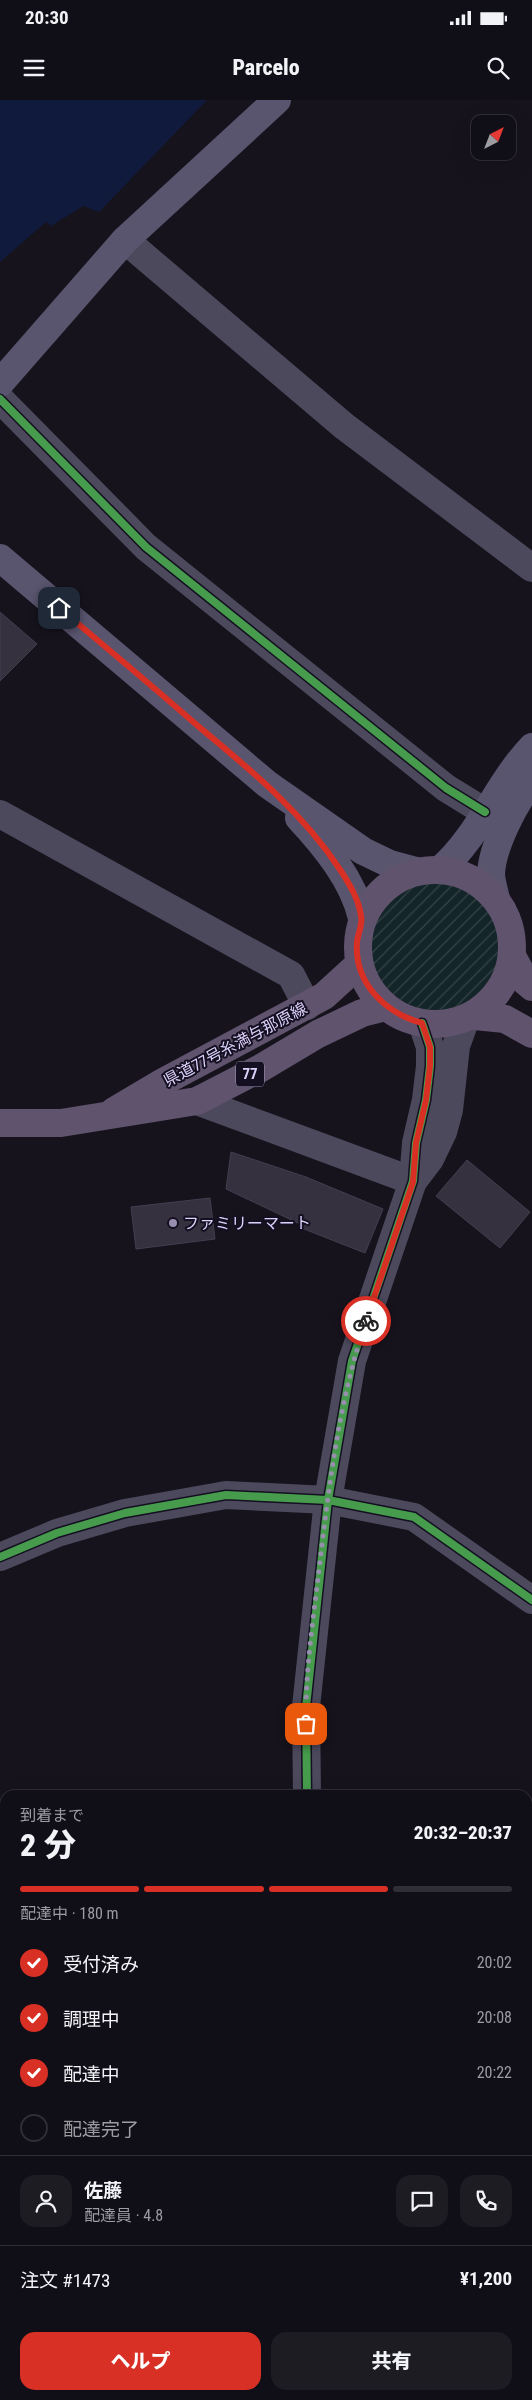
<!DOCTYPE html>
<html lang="ja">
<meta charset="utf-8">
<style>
:root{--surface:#100e16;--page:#1e1c23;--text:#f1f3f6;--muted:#9c9ca1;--line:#302e35;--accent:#d93025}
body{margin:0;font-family:"Roboto Condensed","Noto Sans JP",sans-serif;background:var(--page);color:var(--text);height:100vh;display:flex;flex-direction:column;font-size:19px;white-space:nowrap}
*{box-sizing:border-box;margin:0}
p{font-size:16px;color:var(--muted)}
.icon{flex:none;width:28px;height:28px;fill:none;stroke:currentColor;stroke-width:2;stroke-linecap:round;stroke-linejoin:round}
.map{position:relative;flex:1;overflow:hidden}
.drawer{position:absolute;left:0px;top:1690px;width:532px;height:610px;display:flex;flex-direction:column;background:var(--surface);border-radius:15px 15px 0 0;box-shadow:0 5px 20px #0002,0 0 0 1px var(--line)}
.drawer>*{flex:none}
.needle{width:32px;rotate:42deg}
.buttons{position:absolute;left:471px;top:15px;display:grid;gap:10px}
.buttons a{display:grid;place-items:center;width:45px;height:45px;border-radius:10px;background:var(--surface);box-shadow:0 5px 20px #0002,0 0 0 1px var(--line);font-size:25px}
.pin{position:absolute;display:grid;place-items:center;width:42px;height:42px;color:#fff;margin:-21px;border-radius:10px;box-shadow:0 2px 8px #0006}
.courier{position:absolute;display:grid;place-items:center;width:50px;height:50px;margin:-25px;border:4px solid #d93025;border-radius:50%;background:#fff;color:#222;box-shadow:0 1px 6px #0007}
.overview em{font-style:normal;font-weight:800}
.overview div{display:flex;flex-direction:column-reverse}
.overview{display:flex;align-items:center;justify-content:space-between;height:85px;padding:0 20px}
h1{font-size:32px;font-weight:800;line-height:38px}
.bar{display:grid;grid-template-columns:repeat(4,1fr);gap:8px 5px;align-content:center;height:60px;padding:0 20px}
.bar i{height:6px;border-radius:4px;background:var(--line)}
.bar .on{background:var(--accent)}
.bar p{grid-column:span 4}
.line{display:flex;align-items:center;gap:12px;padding:0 20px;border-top:1px solid var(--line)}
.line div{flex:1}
.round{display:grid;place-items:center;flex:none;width:52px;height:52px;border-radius:15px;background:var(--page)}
ol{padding:0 20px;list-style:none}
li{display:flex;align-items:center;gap:15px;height:55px}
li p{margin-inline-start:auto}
li .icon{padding:5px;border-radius:50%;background:var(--accent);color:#fff;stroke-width:4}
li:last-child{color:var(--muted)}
li i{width:28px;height:28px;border:2px solid var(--line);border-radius:50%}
.cta{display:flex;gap:10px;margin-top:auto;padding:10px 20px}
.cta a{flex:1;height:58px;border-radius:15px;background:var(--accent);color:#fff;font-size:20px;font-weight:800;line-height:58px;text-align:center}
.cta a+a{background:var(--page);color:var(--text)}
.status{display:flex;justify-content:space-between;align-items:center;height:35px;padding:0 25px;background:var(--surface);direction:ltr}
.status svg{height:14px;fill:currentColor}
header{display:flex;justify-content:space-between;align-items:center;height:65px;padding:0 20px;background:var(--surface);font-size:22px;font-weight:800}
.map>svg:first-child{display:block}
.garden{fill:url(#garden-furrows)}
.water{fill:#101a3c}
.building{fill:#35313f;stroke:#443e50}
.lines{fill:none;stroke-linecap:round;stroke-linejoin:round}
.street{stroke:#4c495d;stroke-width:28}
.secondary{stroke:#5a556f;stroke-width:28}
.primary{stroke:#60536d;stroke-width:28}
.cycleway-casing{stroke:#140f21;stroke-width:11}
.cycleway{stroke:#469c4c;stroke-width:8}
.done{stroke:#978fad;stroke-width:5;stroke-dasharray:0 9}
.route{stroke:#d93025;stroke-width:6}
.poi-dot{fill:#978fad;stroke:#140f21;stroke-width:2}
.labels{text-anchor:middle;stroke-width:4;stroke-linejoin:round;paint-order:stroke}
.shield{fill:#140f21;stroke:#a098ba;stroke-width:1}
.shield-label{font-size:15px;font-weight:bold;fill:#dcd2fb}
.street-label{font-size:16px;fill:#dcd2fb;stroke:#140f21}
.poi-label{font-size:16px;fill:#dcd2fb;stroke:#140f21;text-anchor:start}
</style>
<div class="status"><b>20:30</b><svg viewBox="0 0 49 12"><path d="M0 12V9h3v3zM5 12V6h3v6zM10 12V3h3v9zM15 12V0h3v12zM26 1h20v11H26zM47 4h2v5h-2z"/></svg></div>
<header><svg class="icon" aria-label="menu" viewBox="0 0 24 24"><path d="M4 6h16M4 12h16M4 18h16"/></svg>Parcelo<svg class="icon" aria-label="search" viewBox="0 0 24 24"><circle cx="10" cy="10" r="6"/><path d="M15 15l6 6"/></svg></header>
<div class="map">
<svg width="532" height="2300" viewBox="0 0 532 2300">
<defs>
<pattern id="garden-furrows" width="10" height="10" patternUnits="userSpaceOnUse" patternTransform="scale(1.25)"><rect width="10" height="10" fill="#132528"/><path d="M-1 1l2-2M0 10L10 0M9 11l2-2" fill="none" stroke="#354448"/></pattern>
</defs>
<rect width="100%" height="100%" fill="#16131d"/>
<circle class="garden" cx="435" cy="846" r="64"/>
<polygon class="water" points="0,0 207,0 99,112 83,106 51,126 46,122 0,162"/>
<g class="building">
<polygon points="0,512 37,544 0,581"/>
<polygon points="231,1052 306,1077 383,1109 365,1153 299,1127 300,1124 226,1089"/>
<polygon points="467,1060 530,1112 500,1148 436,1096"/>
<polygon points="210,1098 215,1139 136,1149 131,1107"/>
</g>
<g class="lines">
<g class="street">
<polyline points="125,140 344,326 532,468"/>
<polyline points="0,299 146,447 446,688 485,712"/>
<polyline points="0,714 291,875 307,906"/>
<polyline points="197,1001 413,1081"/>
<polyline points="414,1080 430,1059 443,1032 449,1010 456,946 466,918"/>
<polyline points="0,1457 57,1433 125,1413 226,1395 328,1400 414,1417 532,1500"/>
<polyline points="307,1695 306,1607 328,1400 352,1261 413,1081 416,1043 426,1000 430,966 430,947 422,923"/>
<polyline points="528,2070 532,2064"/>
<polyline points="528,2113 532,2115"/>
<polyline points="0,2257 5,2264"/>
<polyline points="29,2295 32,2300"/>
<polyline points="344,2300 349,2295"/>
</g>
<g class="secondary">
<polyline points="0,283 125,140 277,0"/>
<polyline points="0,458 267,684 363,751 390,764 416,771"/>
<path d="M 299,718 C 325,746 353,780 362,818"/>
<path d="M 441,769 C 479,736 497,684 532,647"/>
<path d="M 496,799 C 494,791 492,783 491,776 C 491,748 515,702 532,681"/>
</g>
<g class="primary">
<circle cx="435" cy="847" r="77"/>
<polyline points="512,856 526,882 532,887"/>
<polyline points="475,916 505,919 532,934"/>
<polyline points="114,1011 163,982 324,896 358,865"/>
<polyline points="0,1023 61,1023 197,1001 261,968 318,934 362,913 386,907"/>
</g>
<g class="cycleway-casing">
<g id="cycleway">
<polyline points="0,299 146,447 446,688 485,712"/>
<polyline points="0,1457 57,1433 125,1413 226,1395 328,1400 414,1417 532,1500"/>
<polyline points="307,1695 306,1607 328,1400 352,1261 413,1081 416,1043 426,1000 430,966 430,947 422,923"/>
</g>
</g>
<use href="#cycleway" class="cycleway"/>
</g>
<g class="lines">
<path class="done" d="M 306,1624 C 305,1573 313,1521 319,1470 C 329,1386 339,1300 366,1221"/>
<path class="route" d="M 59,508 C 106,547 152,586 198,626 C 251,670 303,713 341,771 C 350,785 359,800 361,816 C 363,824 358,833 357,842 C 354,883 385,913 422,923 L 430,947 L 430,966 L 426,1000 L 416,1043 L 413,1082 L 366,1221"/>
</g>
<circle class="poi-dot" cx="173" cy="1123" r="5"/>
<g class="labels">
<rect class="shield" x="236" y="961.5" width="28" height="25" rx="4"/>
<g class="shield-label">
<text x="250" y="979">77</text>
</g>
<g class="street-label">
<text transform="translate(235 944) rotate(-28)" y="6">県道77号糸満与那原線</text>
</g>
<g class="poi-label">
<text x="183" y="1129">ファミリーマート</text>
</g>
</g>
</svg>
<div class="buttons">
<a><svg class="needle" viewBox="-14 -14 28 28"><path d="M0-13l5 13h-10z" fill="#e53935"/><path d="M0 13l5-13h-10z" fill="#9c9ca1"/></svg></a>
</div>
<div class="pin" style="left:306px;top:1624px;background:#ea580c"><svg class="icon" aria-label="bag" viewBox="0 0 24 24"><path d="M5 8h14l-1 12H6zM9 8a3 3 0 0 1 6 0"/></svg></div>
<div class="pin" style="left:59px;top:508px;background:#1f2937"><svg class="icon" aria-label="home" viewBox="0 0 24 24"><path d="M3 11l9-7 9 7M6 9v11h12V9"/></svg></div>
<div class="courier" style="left:366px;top:1221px"><svg class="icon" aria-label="bike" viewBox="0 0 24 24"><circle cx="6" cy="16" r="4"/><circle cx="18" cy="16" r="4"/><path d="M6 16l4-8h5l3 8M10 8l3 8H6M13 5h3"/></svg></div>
<section class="drawer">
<div class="overview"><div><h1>2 分</h1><p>到着まで</p></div><em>20:32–20:37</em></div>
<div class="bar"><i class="on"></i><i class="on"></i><i class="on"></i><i></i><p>配達中 · 180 m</p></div>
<ol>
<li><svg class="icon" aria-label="check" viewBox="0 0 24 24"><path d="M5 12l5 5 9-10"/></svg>受付済み<p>20:02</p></li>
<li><svg class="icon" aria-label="check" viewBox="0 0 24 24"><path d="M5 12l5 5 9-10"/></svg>調理中<p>20:08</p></li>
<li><svg class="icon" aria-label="check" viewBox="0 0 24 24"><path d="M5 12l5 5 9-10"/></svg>配達中<p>20:22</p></li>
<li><i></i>配達完了</li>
</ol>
<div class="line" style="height:90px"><a class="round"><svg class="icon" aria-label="person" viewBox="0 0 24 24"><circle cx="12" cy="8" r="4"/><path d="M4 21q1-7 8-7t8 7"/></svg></a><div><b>佐藤</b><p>配達員 · 4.8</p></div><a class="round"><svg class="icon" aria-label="chat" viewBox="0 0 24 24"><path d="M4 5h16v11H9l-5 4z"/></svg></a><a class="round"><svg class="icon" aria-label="phone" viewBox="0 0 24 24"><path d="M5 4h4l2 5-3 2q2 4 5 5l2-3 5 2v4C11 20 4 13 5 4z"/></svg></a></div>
<div class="line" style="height:65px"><div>注文 #1473</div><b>¥1,200</b></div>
<div class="cta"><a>ヘルプ</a><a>共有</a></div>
</section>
</div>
